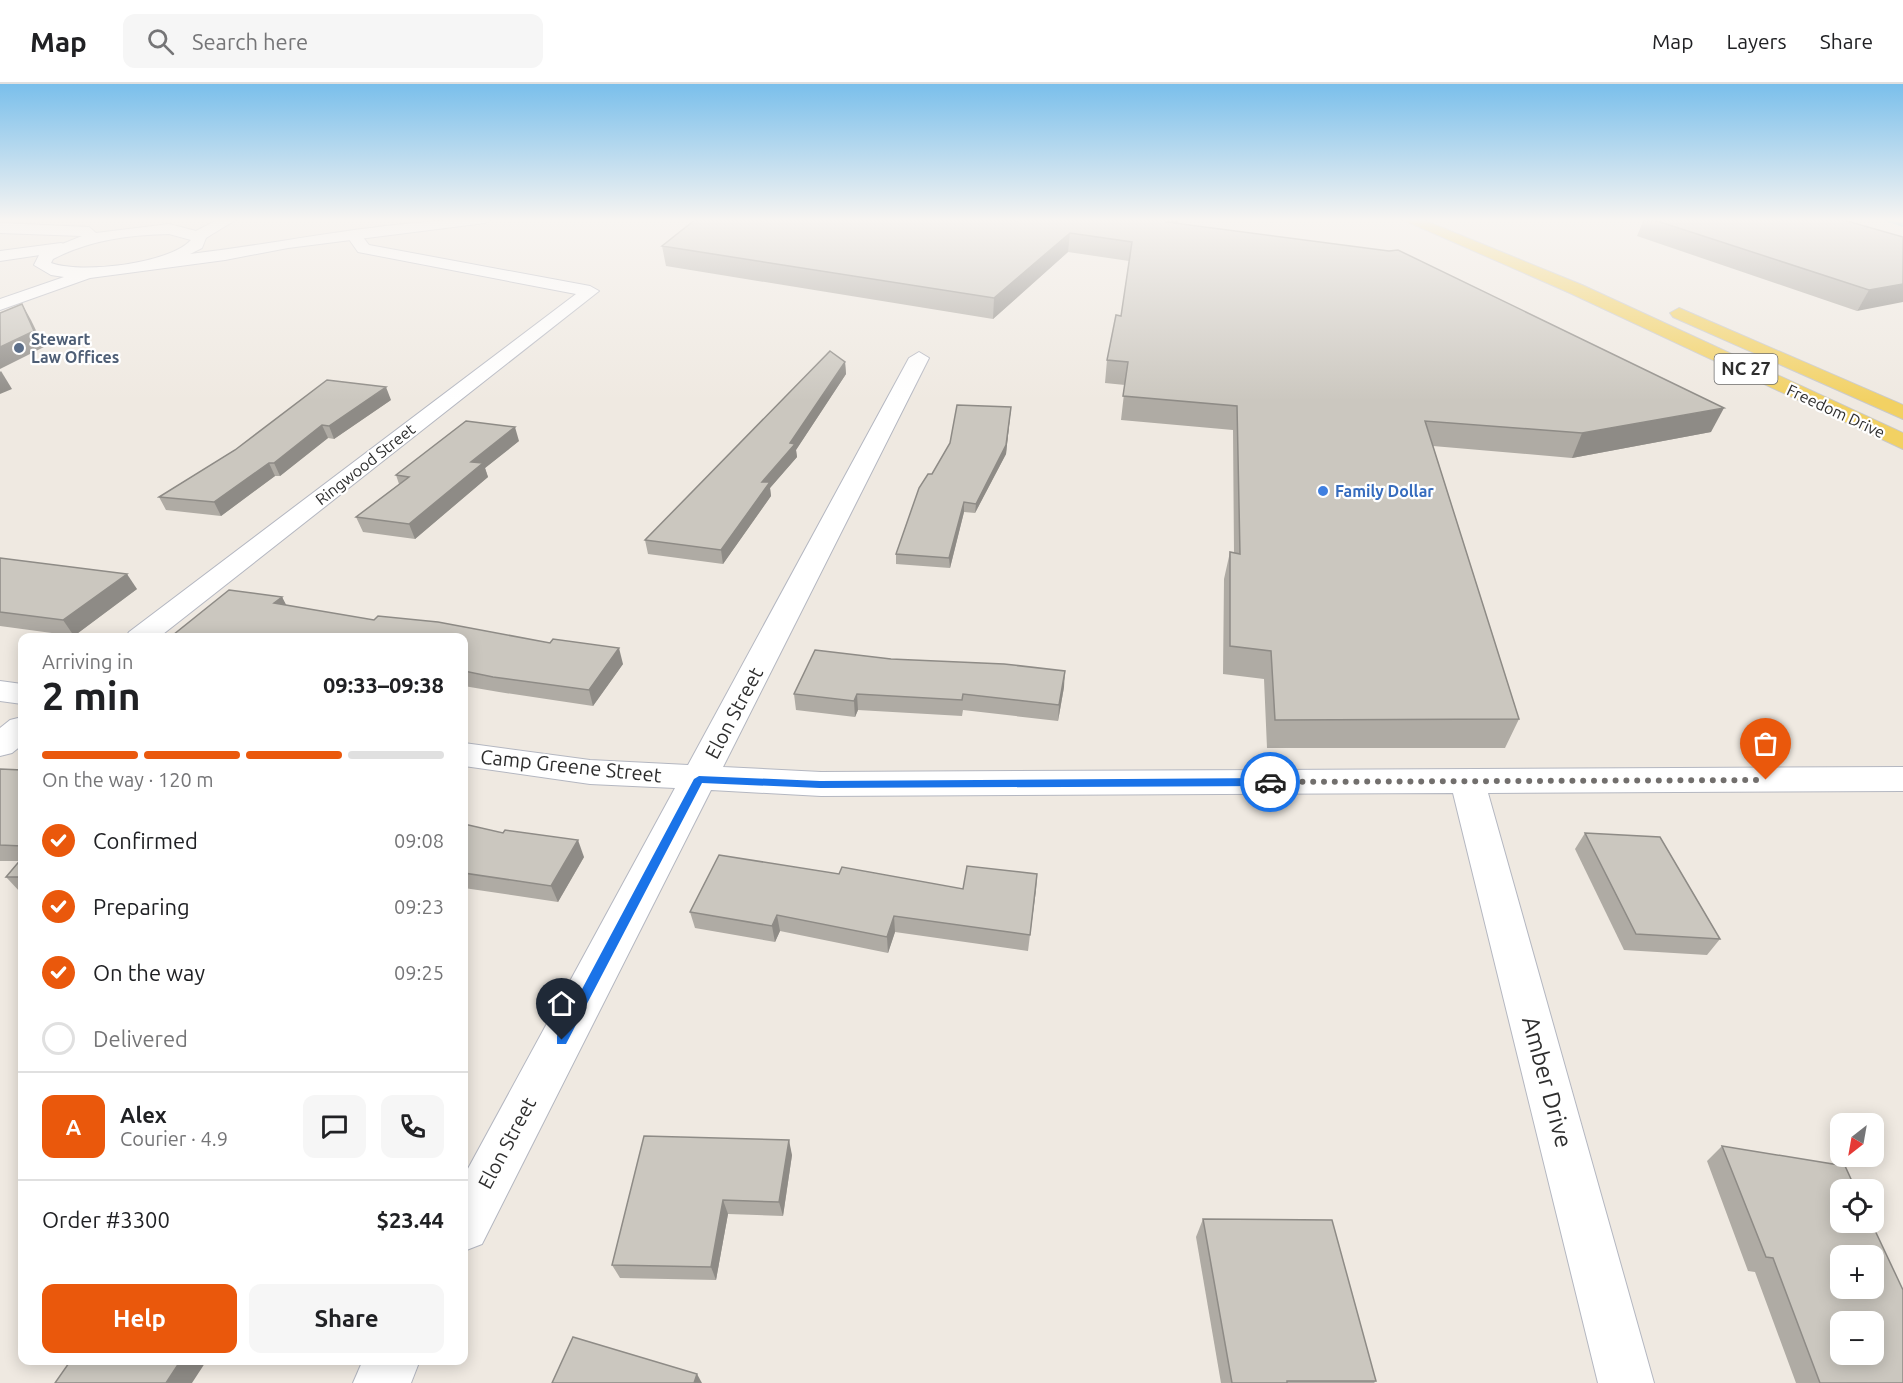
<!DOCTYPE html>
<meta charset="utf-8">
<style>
:root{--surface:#fff;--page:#f6f6f6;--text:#202124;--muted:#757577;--line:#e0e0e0;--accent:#ea580c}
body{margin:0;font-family:Ubuntu,sans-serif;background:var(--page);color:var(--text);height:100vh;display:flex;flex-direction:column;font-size:22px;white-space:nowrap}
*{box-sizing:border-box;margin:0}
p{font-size:20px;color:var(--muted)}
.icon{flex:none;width:33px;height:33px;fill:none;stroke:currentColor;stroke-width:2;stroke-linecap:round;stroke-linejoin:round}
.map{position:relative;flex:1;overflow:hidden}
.drawer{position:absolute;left:18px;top:549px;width:450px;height:732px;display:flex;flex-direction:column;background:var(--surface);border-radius:12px;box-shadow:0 3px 15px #0003}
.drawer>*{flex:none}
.needle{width:39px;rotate:211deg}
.fabs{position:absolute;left:1830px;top:1029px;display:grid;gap:12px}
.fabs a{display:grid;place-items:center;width:54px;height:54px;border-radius:12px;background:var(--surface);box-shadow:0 3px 15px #0003;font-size:30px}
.pin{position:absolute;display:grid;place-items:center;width:51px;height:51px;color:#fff;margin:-62px -26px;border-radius:50% 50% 50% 0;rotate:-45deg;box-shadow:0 0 6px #0007}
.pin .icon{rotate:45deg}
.courier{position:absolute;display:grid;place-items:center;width:60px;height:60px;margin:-30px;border:4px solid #1a73e8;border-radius:50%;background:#fff;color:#222;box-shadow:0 2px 8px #0007}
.overview em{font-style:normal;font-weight:600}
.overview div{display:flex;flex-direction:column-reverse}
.overview{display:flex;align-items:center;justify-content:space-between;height:102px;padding:0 24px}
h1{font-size:39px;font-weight:600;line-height:45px}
.bar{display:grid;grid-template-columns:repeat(4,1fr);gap:9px 6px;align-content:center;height:72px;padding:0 24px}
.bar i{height:8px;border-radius:4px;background:var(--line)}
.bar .on{background:var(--accent)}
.bar p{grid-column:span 4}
.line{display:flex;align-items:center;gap:15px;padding:0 24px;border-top:2px solid var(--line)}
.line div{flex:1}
.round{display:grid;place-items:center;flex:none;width:63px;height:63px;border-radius:12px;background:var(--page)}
ol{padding:0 24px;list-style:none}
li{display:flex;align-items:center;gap:18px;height:66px}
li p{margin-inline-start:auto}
li .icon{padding:6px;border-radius:50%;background:var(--accent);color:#fff;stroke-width:4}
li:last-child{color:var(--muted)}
li i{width:33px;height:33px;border:3px solid var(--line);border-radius:50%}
.action{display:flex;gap:12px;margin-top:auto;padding:12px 24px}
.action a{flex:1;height:69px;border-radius:12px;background:var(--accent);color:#fff;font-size:24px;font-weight:600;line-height:69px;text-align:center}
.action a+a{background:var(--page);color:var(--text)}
header{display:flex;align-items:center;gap:36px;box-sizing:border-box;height:84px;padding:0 30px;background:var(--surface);border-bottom:2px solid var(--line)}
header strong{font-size:28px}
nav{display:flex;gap:33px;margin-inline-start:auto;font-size:21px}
.search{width:420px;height:54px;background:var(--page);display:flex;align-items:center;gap:15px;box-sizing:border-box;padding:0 21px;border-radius:12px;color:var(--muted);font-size:22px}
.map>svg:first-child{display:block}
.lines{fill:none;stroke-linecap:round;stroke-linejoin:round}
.stream{fill:#75cff0;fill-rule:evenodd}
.street-casing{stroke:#b4b7c1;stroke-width:2}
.secondary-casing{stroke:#b4b7c1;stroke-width:2}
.primary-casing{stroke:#c9c9c9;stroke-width:2}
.street{fill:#fff;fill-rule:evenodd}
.secondary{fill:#fff;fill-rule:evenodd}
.primary{fill:#f2d163;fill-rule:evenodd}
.wall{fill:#afaba4}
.shaded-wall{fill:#8e8b86}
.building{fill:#cbc7bf;stroke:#8e8b86;stroke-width:1.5;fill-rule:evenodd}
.route{fill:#1a73e8}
.done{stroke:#726f6d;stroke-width:6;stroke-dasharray:0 10.8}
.service-dot{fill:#5c6f8a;stroke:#fff;stroke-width:2}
.shop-dot{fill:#3f7fe0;stroke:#fff;stroke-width:2}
.labels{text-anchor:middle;stroke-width:4.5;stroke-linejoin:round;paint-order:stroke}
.far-service-label{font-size:16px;font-weight:bold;fill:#4e5e75;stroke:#fff;text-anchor:start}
.far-street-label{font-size:16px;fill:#2e2e2e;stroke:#fff}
.far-shop-label{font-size:16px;font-weight:bold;fill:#366cbe;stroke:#fff;text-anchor:start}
.shield{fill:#fff;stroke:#6d6d6d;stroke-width:1.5}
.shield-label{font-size:18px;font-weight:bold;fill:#2e2e2e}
.street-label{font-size:20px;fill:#2e2e2e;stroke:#fff}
.near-street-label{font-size:24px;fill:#2e2e2e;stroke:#fff}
</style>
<header>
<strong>Map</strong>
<div class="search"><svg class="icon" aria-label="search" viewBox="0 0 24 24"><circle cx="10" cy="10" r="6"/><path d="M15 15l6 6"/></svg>Search here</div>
<nav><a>Map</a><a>Layers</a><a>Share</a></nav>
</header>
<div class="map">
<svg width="1903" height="1299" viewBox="0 0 1903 1299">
<rect width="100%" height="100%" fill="#efe9e1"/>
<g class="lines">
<polygon class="stream" points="1881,135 1903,139 1903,143 1882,136"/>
<g class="street-casing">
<g id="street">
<polygon points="354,146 359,148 369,161 590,202 599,207 158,554 125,554 129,548 576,210 358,168 346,151"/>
<polygon points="61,159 67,161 69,164 67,167 0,177 0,167"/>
<polygon points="919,268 929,274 723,683 821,688 1903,683 1903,707 1488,709 1654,1299 1598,1299 1453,709 821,712 711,706 482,1160 464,1167 464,1092 675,704 590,700 464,682 464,659 590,676 688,681 909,274"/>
<polygon points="0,597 22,600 22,620 0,617"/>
<polygon points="22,633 22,661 12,669 0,672 0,644 10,636"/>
<polygon points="363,1276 420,1276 411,1299 353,1299"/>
</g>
</g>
<g class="secondary-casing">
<path id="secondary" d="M 219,135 L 237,135 L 206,154 L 202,164 L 190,170 C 291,158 390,135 492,135 L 485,139 L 288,164 L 225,176 L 90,194 L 0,226 L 0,215 L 64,193 L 51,191 L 34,181 L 40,169 L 82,152 L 0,149 L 0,139 L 89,143 L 96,149 L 169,140 L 196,147 ZM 169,150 L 191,156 C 170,180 80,190 51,179 L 53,175 C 90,156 128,151 169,150 Z"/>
</g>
<g class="primary-casing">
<g id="primary">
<polygon points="1401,135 1421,135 1582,201 1903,349 1903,365 1570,209"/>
<polygon points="1679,224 1903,321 1903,335 1673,233 1670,229"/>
</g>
</g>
<use href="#street" class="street"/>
<use href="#secondary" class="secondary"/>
<use href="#primary" class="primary"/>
</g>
<g class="wall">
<polygon points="1644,135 1840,135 1903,153 1857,227 1637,152"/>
<polygon points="1178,139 1711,348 1572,374 1433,362 1519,635 1505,664 1267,664 1264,595 1223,590 1224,495 1230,468 1234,469 1233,346 1121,336 1125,301 1105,299 1107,276 1121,232 1129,177 1068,168 993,235 666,182 662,162"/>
<polygon points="845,278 846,290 796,366 797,373 770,404 771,412 723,480 648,470 645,456"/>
<polygon points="391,316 334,355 328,354 280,392 275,392 221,432 166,426 159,413 235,366"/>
<polygon points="1011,323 1006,370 975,429 964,428 950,484 896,480 896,470 932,390"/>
<polygon points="519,357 485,384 488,393 415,455 363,448 356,433 399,400 396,391"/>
<polygon points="0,474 137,505 74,552 0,542"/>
<polygon points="282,513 286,522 623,580 593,622 499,608 464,602 464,554 174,554 173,551"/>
<polygon points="1064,603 1058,637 963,626 962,632 858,626 855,633 796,626 794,610"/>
<polygon points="0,685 22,686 22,809 21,809 6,793 20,777 0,777"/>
<polygon points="464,740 584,773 558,818 464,804"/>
<polygon points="1585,749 1720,855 1707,871 1624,866 1575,765"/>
<polygon points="839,790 963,805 1037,790 1028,867 895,848 888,869 780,847 775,858 695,844 690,828"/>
<polygon points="1722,1062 1903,1299 1796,1299 1755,1188 1748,1187 1707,1077"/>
<polygon points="792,1071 783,1132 728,1130 716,1196 620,1194 612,1181"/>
<polygon points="1203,1135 1376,1297 1374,1299 1221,1299 1196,1153"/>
</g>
<g class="shaded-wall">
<polygon points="1168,135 1178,135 1177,143 1166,138"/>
<polygon points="1070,149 1068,168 993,235 994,214"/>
<polygon points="1903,200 1903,218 1857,227 1869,206"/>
<polygon points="22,220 31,236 44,263 0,285 0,263"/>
<polygon points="845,278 846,290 796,366 797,373 770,404 771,412 723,480 721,466 762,398 790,359"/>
<polygon points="1,287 12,305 0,310 0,288"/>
<polygon points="386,303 391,316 334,355 329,342"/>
<polygon points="1011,323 1006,370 975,429 976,420"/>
<polygon points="1724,324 1711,348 1572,374 1582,349"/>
<polygon points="322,341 328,354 280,392 274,379"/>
<polygon points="515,343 519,357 485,384 488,393 415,455 409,440 471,378"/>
<polygon points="269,379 275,392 221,432 214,418"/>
<polygon points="964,418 964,428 950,484 949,474"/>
<polygon points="127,490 137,505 74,552 63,536"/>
<polygon points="282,513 290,528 274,519"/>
<polygon points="619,564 623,580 593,622 589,606"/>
<polygon points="1065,587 1064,603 1058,637 1059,621"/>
<polygon points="857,610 858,626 855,633 854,617"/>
<polygon points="578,756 584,773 558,818 551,802"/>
<polygon points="1037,790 1036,806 1028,867 1030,851"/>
<polygon points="777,831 780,847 775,858 772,842"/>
<polygon points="894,832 895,848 888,869 887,853"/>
<polygon points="789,1056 792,1071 783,1132 779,1118"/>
<polygon points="723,1116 728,1130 716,1196 711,1183"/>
<polygon points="181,1276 207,1276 192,1299 166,1299"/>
<polygon points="697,1290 702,1299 694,1299"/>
</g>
<g class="building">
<polygon points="696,135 1168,135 1166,138 1389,167 1398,166 1724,324 1582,349 1425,337 1519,635 1275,636 1271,567 1230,562 1230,468 1240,470 1237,322 1123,312 1128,278 1107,276 1116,231 1121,232 1132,158 1070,149 994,214 662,162"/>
<polygon points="1651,135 1840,135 1903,153 1903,200 1869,206"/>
<polygon points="22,220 34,247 0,263 0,229"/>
<polygon points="830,267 845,278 790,359 795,360 762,398 770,398 721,466 645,456"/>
<polygon points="327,296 386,303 329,342 322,341 274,379 269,379 214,418 159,413 235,366"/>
<polygon points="957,321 1011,323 1006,361 976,420 964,418 949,474 896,470 919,404 928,390 932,390 950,359"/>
<polygon points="466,337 515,343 471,378 483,379 409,440 356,433 409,393 396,391"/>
<polygon points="0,474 127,490 63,536 0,528"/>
<polygon points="229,506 282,513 274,519 374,536 378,532 438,538 550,559 553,555 619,564 589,606 493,593 464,587 464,554 196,554 173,551"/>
<polygon points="815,566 891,575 1004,580 1065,587 1059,621 963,610 962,616 857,610 854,617 794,610"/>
<polygon points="0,685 22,686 22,762 0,761"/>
<polygon points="464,740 503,749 505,746 578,756 551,802 464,789"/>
<polygon points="1585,749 1660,753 1720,855 1636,850"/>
<polygon points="719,771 839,790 842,783 963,805 967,782 1037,790 1030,851 894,832 887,853 777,831 772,842 690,828"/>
<polygon points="22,774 22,793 6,793"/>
<polygon points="644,1052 789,1056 779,1118 723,1116 711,1183 612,1181"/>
<path d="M 1722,1062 L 1845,1082 L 1856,1106 L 1840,1106 L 1840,1138 L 1871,1138 L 1903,1206 L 1903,1299 L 1820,1299 L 1773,1174 L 1766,1173 ZM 1840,1172 L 1874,1172 L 1874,1204 L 1840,1204 ZM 1840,1238 L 1874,1238 L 1874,1270 L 1840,1270 Z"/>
<polygon points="1203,1135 1332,1136 1376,1297 1287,1297 1287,1299 1232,1299"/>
<polygon points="573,1253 697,1290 694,1299 552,1299"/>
<polygon points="71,1276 181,1276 166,1299 55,1299"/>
</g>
<linearGradient id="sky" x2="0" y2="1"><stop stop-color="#7abfeb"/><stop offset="0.43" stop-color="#f8f5f2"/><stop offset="1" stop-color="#f8f5f2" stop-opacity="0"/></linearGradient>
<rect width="1903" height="317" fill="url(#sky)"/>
<polygon class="route" points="699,692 820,697 1270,694 1275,698 1270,702 820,704 702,699 566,960 557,960 557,952 694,695"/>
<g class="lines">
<polyline class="done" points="1270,698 1766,696"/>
</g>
<circle class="service-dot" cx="19" cy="264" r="6"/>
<circle class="shop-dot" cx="1323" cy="407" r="6"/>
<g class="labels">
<g class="far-service-label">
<text x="31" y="261">Stewart<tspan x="31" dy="18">Law Offices</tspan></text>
</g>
<g class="far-street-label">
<text transform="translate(1836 327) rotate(25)" y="6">Freedom Drive</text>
<text transform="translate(365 380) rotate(-38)" y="6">Ringwood Street</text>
</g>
<g class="far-shop-label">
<text x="1335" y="413">Family Dollar</text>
</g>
<rect class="shield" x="1714.5" y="270" width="63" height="30" rx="4.5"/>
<g class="shield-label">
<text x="1746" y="291">NC 27</text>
</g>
<g class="street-label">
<text transform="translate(734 629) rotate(-62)" y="7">Elon Street</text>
<text transform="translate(571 682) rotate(6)" y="7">Camp Greene Street</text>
<text transform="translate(507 1059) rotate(-62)" y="7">Elon Street</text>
</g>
<g class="near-street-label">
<text transform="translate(1547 998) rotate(75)" y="8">Amber Drive</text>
</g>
</g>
</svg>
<div class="fabs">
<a><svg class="needle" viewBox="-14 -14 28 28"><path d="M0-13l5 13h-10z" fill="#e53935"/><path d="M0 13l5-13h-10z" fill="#757577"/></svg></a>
<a><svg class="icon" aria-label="locate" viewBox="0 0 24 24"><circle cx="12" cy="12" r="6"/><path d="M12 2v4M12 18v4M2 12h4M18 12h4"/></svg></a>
<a>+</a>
<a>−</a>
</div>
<div class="pin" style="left:1766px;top:696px;background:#ea580c"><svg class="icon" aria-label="bag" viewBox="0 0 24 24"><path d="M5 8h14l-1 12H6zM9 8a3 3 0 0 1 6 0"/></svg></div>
<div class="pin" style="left:562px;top:956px;background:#1f2937"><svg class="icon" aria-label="home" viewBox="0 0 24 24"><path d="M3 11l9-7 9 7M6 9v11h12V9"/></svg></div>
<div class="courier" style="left:1270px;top:698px"><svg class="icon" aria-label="car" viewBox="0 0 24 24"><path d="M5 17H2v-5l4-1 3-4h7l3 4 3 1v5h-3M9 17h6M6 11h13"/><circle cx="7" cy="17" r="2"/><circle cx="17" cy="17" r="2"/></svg></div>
<section class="drawer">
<div class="overview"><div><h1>2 min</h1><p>Arriving in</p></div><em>09:33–09:38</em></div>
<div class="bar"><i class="on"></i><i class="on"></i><i class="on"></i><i></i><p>On the way · 120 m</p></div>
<ol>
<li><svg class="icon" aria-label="check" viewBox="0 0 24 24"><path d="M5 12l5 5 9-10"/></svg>Confirmed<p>09:08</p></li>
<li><svg class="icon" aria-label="check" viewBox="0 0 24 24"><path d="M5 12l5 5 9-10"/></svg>Preparing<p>09:23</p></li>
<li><svg class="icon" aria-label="check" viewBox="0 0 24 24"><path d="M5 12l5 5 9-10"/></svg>On the way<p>09:25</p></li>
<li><i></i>Delivered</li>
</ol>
<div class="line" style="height:108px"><b class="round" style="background:var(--accent);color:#fff">A</b><div><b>Alex</b><p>Courier · 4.9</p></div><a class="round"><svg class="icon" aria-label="chat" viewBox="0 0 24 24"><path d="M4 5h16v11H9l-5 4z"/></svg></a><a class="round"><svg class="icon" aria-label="phone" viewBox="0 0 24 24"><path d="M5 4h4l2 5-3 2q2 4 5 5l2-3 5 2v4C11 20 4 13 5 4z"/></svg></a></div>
<div class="line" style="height:78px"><div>Order #3300</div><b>$23.44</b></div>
<div class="action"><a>Help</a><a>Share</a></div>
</section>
</div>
